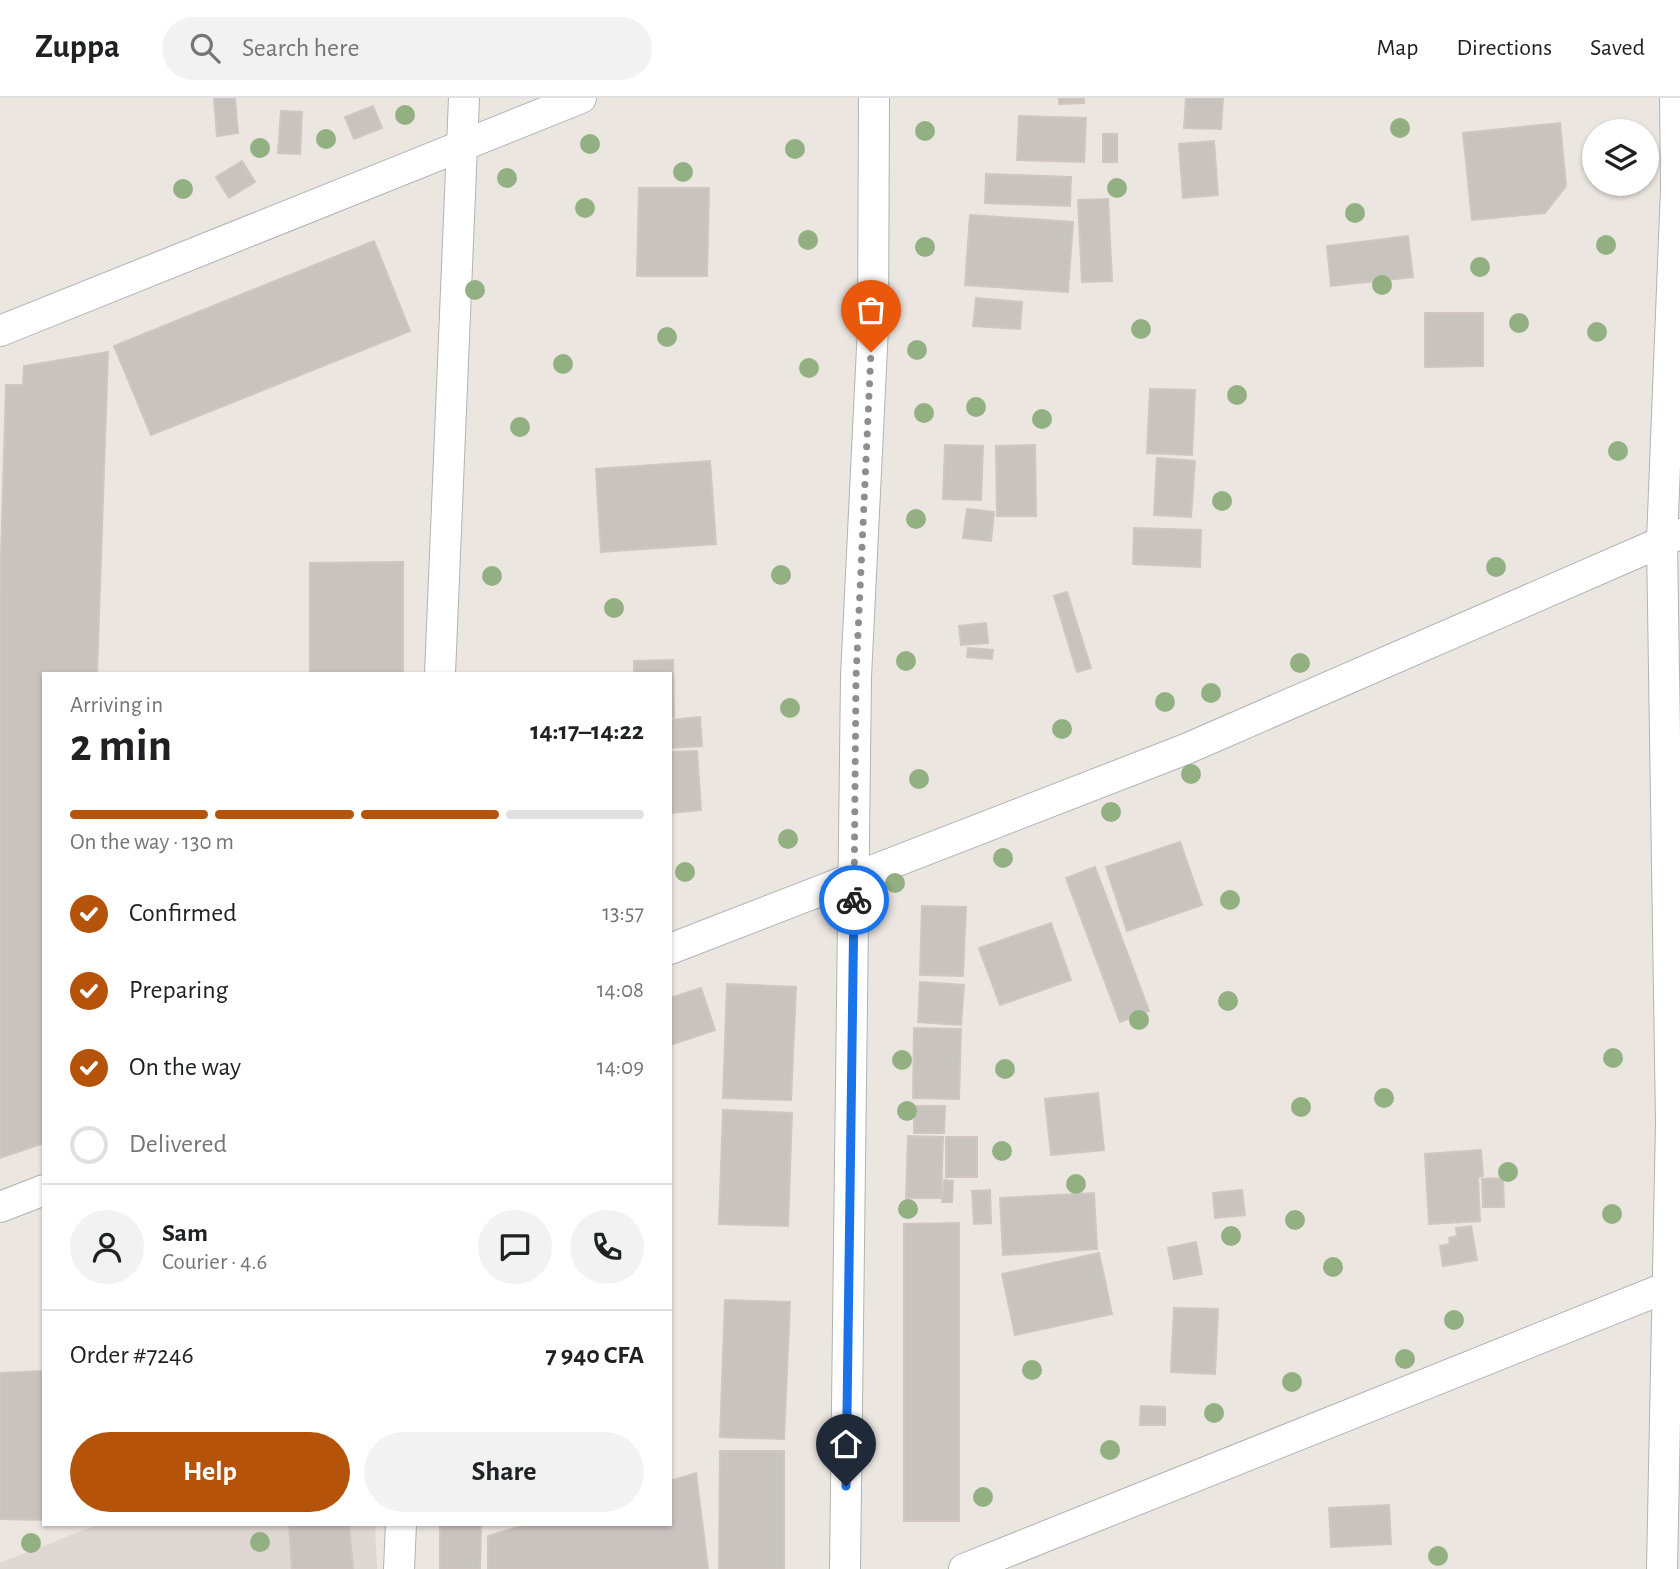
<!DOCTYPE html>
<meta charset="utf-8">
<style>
:root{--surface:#fff;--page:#f2f2f2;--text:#202124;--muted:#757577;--line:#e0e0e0;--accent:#b45309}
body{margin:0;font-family:"Alegreya Sans",sans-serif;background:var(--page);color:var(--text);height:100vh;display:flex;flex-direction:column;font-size:26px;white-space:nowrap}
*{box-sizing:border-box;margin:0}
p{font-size:23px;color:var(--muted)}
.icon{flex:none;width:38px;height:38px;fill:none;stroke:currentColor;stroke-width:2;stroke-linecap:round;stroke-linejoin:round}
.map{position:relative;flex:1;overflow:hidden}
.details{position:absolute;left:42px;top:574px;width:630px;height:854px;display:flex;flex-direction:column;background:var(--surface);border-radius:0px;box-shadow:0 2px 5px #0004}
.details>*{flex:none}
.buttons{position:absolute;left:1582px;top:21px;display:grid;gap:14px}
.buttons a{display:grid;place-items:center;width:77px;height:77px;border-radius:50%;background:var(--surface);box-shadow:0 2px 5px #0004;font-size:35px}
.pin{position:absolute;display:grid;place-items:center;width:60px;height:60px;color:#fff;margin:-72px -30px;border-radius:50% 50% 50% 0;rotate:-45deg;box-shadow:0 0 7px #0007}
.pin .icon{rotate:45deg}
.courier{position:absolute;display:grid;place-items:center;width:70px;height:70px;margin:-35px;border:5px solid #1a73e8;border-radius:50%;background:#fff;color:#222;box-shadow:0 2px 9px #0007}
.summary em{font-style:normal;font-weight:700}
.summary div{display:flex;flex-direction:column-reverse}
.summary{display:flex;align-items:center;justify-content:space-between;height:119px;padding:0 28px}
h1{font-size:46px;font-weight:700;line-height:52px}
.bar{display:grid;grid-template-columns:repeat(4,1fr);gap:10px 7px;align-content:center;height:84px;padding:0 28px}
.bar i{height:9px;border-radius:5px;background:var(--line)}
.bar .active{background:var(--accent)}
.bar p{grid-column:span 4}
.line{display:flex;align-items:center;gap:18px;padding:0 28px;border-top:2px solid var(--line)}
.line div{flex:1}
.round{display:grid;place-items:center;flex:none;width:74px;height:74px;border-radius:37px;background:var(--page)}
ol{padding:0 28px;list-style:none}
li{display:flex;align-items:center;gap:21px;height:77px}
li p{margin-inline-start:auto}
li .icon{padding:7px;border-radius:50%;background:var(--accent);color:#fff;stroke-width:4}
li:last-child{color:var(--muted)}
li i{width:38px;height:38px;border:4px solid var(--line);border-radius:50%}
.action{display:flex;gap:14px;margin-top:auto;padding:14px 28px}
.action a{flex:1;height:80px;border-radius:42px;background:var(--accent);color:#fff;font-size:28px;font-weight:700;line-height:80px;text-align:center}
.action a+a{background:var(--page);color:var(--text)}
header{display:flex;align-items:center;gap:42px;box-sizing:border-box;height:98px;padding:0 35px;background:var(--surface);border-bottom:2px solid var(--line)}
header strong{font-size:33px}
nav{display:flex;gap:38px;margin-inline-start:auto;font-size:24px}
.search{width:490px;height:63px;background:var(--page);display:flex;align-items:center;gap:18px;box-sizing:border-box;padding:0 24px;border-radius:38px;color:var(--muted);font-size:26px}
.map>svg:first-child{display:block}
.education{fill:#ded7d2}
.building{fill:#c9c3c0;stroke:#d1c6bf;stroke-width:2}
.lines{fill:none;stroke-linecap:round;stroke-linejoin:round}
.minor-casing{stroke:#aeb4b6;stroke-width:32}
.minor{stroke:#fff;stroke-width:30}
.tree{fill:#93b083}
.done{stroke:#8c8f8e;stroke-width:7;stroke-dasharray:0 12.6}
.route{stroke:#1a73e8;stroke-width:9}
</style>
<header>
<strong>Zuppa</strong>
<div class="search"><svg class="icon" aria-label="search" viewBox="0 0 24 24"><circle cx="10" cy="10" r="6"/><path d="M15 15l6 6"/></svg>Search here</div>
<nav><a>Map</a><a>Directions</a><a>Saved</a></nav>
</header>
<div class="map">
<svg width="1680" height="1471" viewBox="0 0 1680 1471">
<rect width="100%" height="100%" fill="#ece6e1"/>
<polygon class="education" points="99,1426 375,1426 377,1471 0,1471 0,1465"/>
<g class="building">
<polygon points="214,0 235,0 238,35 217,38"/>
<polygon points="1059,0 1084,0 1084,5 1059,6"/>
<polygon points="1186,0 1223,0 1221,31 1184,30"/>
<polygon points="373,8 382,30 354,41 345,19"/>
<polygon points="281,13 302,14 300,56 278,55"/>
<polygon points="1019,18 1086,20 1084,64 1017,62"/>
<polygon points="1560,25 1566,88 1545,115 1472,122 1463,35"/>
<rect x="1103" y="36" width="14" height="28"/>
<polygon points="1214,43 1218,97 1183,100 1179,46"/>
<polygon points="242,63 255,84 229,100 216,79"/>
<polygon points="986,76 1071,79 1070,108 985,105"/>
<polygon points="639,90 709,90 707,178 637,178"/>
<polygon points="1108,101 1112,183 1082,184 1078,102"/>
<polygon points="970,117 1073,124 1068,194 965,187"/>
<polygon points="1408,138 1413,179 1331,188 1327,148"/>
<polygon points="374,143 410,233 151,337 114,248"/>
<polygon points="976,200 1022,204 1020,231 973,228"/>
<polygon points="1425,215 1483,215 1483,268 1425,269"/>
<polygon points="108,254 97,576 44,576 44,1045 0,1060 0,494 6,287 23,287 24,268"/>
<polygon points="1150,291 1195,292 1192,357 1147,355"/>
<polygon points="945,347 983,348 981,402 943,401"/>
<polygon points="1035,347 1036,418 997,418 996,348"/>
<polygon points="1157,360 1195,363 1191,419 1154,417"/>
<polygon points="710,363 716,446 601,454 596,371"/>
<polygon points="967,411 994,414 991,443 963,440"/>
<polygon points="1134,430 1201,432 1200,469 1133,466"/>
<polygon points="403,464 403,576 310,576 310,465"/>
<polygon points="1067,494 1091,570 1077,574 1054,498"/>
<polygon points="986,525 988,545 961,547 959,528"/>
<polygon points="968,550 993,552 992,561 967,559"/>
<polygon points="673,562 674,619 670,619 670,576 634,576 634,563"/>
<polygon points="700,619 702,648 670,650 670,622"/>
<polygon points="697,653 701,712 670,715 670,654"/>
<polygon points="1180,744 1202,807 1127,833 1106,769"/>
<polygon points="1095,769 1149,913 1120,924 1066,780"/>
<polygon points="922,808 966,809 963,878 920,877"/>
<polygon points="1051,825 1071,882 1000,907 979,850"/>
<polygon points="920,884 964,887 961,927 918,924"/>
<polygon points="727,886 796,889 791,1002 723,1000"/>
<polygon points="701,890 715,932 670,947 670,900"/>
<polygon points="914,930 961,931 959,1001 913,1000"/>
<polygon points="1098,995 1104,1052 1051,1057 1045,1001"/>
<polygon points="914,1008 945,1008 944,1035 914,1035"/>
<polygon points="723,1012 792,1015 788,1128 719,1126"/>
<polygon points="908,1038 943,1039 941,1100 906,1100"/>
<rect x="946" y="1039" width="31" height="40"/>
<polygon points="1481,1052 1483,1078 1478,1079 1480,1123 1429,1126 1425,1056"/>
<polygon points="1503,1080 1504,1109 1483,1109 1482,1081"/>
<polygon points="944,1082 953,1083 952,1104 942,1104"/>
<polygon points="990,1092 991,1125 974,1126 972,1093"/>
<polygon points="1242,1092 1245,1117 1215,1120 1213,1095"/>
<polygon points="1094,1095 1097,1151 1003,1157 1000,1100"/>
<polygon points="959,1125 959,1423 904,1423 904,1126"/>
<polygon points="1471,1128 1477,1162 1443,1168 1440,1148 1450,1146 1449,1140 1457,1138 1456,1130"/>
<polygon points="1196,1144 1202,1176 1174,1181 1168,1150"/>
<polygon points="1099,1155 1112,1216 1015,1237 1002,1176"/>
<polygon points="725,1202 790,1204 784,1341 720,1339"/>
<polygon points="1174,1210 1218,1211 1215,1276 1171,1274"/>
<polygon points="44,1273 44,1422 0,1421 0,1275"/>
<polygon points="1141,1308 1165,1309 1165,1327 1140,1327"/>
<polygon points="720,1353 784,1353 784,1471 719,1471"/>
<polygon points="696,1375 708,1471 488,1471 488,1438 528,1426 670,1426 670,1383"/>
<polygon points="1389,1407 1391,1446 1331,1449 1329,1410"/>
<polygon points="289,1426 349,1426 353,1471 292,1471"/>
<polygon points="440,1426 481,1426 480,1471 440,1471"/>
</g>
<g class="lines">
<g class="minor-casing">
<g id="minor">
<polyline points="0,233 581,0"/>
<polyline points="440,576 464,0"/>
<polyline points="670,851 1186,651 1680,436"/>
<polyline points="0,1109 44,1092"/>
<polyline points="399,1471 401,1426"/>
<polyline points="845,1471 856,579 873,229 874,0"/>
<polyline points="964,1471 1680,1184"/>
<polyline points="1662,1471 1671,1025 1662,443 1676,90 1675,0"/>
</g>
</g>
<use href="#minor" class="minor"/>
</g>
<g class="tree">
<circle cx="405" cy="17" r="10"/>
<circle cx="1400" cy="30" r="10"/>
<circle cx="925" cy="33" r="10"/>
<circle cx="326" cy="41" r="10"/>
<circle cx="590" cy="46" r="10"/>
<circle cx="260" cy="50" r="10"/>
<circle cx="795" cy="51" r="10"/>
<circle cx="683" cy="74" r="10"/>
<circle cx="507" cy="80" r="10"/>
<circle cx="1117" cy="90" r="10"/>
<circle cx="183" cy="91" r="10"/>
<circle cx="585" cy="110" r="10"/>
<circle cx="1355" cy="115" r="10"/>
<circle cx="808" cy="142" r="10"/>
<circle cx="1606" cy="147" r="10"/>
<circle cx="925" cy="149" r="10"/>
<circle cx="1480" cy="169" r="10"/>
<circle cx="1382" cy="187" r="10"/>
<circle cx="475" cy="192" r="10"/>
<circle cx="1519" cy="225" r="10"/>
<circle cx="1141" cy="231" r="10"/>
<circle cx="1597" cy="234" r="10"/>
<circle cx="667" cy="239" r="10"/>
<circle cx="917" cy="252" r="10"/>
<circle cx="563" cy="266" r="10"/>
<circle cx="809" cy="270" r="10"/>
<circle cx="1237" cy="297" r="10"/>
<circle cx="976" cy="309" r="10"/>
<circle cx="924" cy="315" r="10"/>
<circle cx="1042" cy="321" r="10"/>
<circle cx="520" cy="329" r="10"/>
<circle cx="1618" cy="353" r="10"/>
<circle cx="1222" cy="403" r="10"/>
<circle cx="916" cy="421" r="10"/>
<circle cx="1496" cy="469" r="10"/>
<circle cx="781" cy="477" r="10"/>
<circle cx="492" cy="478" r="10"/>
<circle cx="614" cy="510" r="10"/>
<circle cx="906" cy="563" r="10"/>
<circle cx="1300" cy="565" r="10"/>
<circle cx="1211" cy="595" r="10"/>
<circle cx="1165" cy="604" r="10"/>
<circle cx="790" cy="610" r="10"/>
<circle cx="1062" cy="631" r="10"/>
<circle cx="1191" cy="676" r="10"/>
<circle cx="919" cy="681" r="10"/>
<circle cx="1111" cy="714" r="10"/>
<circle cx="788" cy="741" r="10"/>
<circle cx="1003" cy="760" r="10"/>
<circle cx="685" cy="774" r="10"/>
<circle cx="895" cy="785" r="10"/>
<circle cx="1230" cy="802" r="10"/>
<circle cx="1228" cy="903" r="10"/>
<circle cx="1139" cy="922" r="10"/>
<circle cx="1613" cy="960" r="10"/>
<circle cx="902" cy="962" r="10"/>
<circle cx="1005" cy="971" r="10"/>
<circle cx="1384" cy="1000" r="10"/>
<circle cx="1301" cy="1009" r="10"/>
<circle cx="907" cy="1013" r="10"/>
<circle cx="1002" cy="1053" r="10"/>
<circle cx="1508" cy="1074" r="10"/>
<circle cx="1076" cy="1086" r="10"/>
<circle cx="908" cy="1111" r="10"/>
<circle cx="1612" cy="1116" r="10"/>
<circle cx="1295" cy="1122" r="10"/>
<circle cx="1231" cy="1138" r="10"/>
<circle cx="1333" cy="1169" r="10"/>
<circle cx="1454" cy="1222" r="10"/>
<circle cx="1405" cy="1261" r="10"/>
<circle cx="1032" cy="1272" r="10"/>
<circle cx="1292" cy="1284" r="10"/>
<circle cx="1214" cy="1315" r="10"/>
<circle cx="1110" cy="1352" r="10"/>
<circle cx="983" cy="1399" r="10"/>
<circle cx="260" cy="1444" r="10"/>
<circle cx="31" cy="1445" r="10"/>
<circle cx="1438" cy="1458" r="10"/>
</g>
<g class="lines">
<polyline class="done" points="854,802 856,579 871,254"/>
<polyline class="route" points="846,1388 854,802"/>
</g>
</svg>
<div class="buttons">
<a><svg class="icon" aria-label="layers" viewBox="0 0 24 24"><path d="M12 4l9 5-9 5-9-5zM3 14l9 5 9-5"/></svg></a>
</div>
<div class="pin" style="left:871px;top:254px;background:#ea580c"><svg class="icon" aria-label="bag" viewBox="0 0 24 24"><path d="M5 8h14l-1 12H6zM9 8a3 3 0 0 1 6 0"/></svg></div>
<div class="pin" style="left:846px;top:1388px;background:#1f2937"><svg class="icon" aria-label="home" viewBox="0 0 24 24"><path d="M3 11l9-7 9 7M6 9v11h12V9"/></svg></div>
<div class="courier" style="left:854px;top:802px"><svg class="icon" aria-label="bike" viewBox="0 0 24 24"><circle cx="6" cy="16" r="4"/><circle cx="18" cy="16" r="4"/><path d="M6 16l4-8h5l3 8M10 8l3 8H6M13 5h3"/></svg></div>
<section class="details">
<div class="summary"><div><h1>2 min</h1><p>Arriving in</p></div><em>14:17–14:22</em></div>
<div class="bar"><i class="active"></i><i class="active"></i><i class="active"></i><i></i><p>On the way · 130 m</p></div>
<ol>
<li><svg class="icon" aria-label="check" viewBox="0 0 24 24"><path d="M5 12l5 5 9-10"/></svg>Confirmed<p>13:57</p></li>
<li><svg class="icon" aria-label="check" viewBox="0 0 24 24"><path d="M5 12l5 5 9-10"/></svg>Preparing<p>14:08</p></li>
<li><svg class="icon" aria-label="check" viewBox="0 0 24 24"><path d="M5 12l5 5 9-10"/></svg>On the way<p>14:09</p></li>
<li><i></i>Delivered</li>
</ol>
<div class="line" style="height:126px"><a class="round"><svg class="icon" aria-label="person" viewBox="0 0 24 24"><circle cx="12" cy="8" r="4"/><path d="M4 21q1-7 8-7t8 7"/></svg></a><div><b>Sam</b><p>Courier · 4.6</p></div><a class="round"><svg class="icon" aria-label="chat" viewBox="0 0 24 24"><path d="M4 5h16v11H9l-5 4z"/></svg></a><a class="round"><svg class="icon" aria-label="phone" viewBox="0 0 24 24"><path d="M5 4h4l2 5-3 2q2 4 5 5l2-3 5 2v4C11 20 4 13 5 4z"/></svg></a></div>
<div class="line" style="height:91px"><div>Order #7246</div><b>7 940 CFA</b></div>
<div class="action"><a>Help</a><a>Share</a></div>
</section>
</div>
